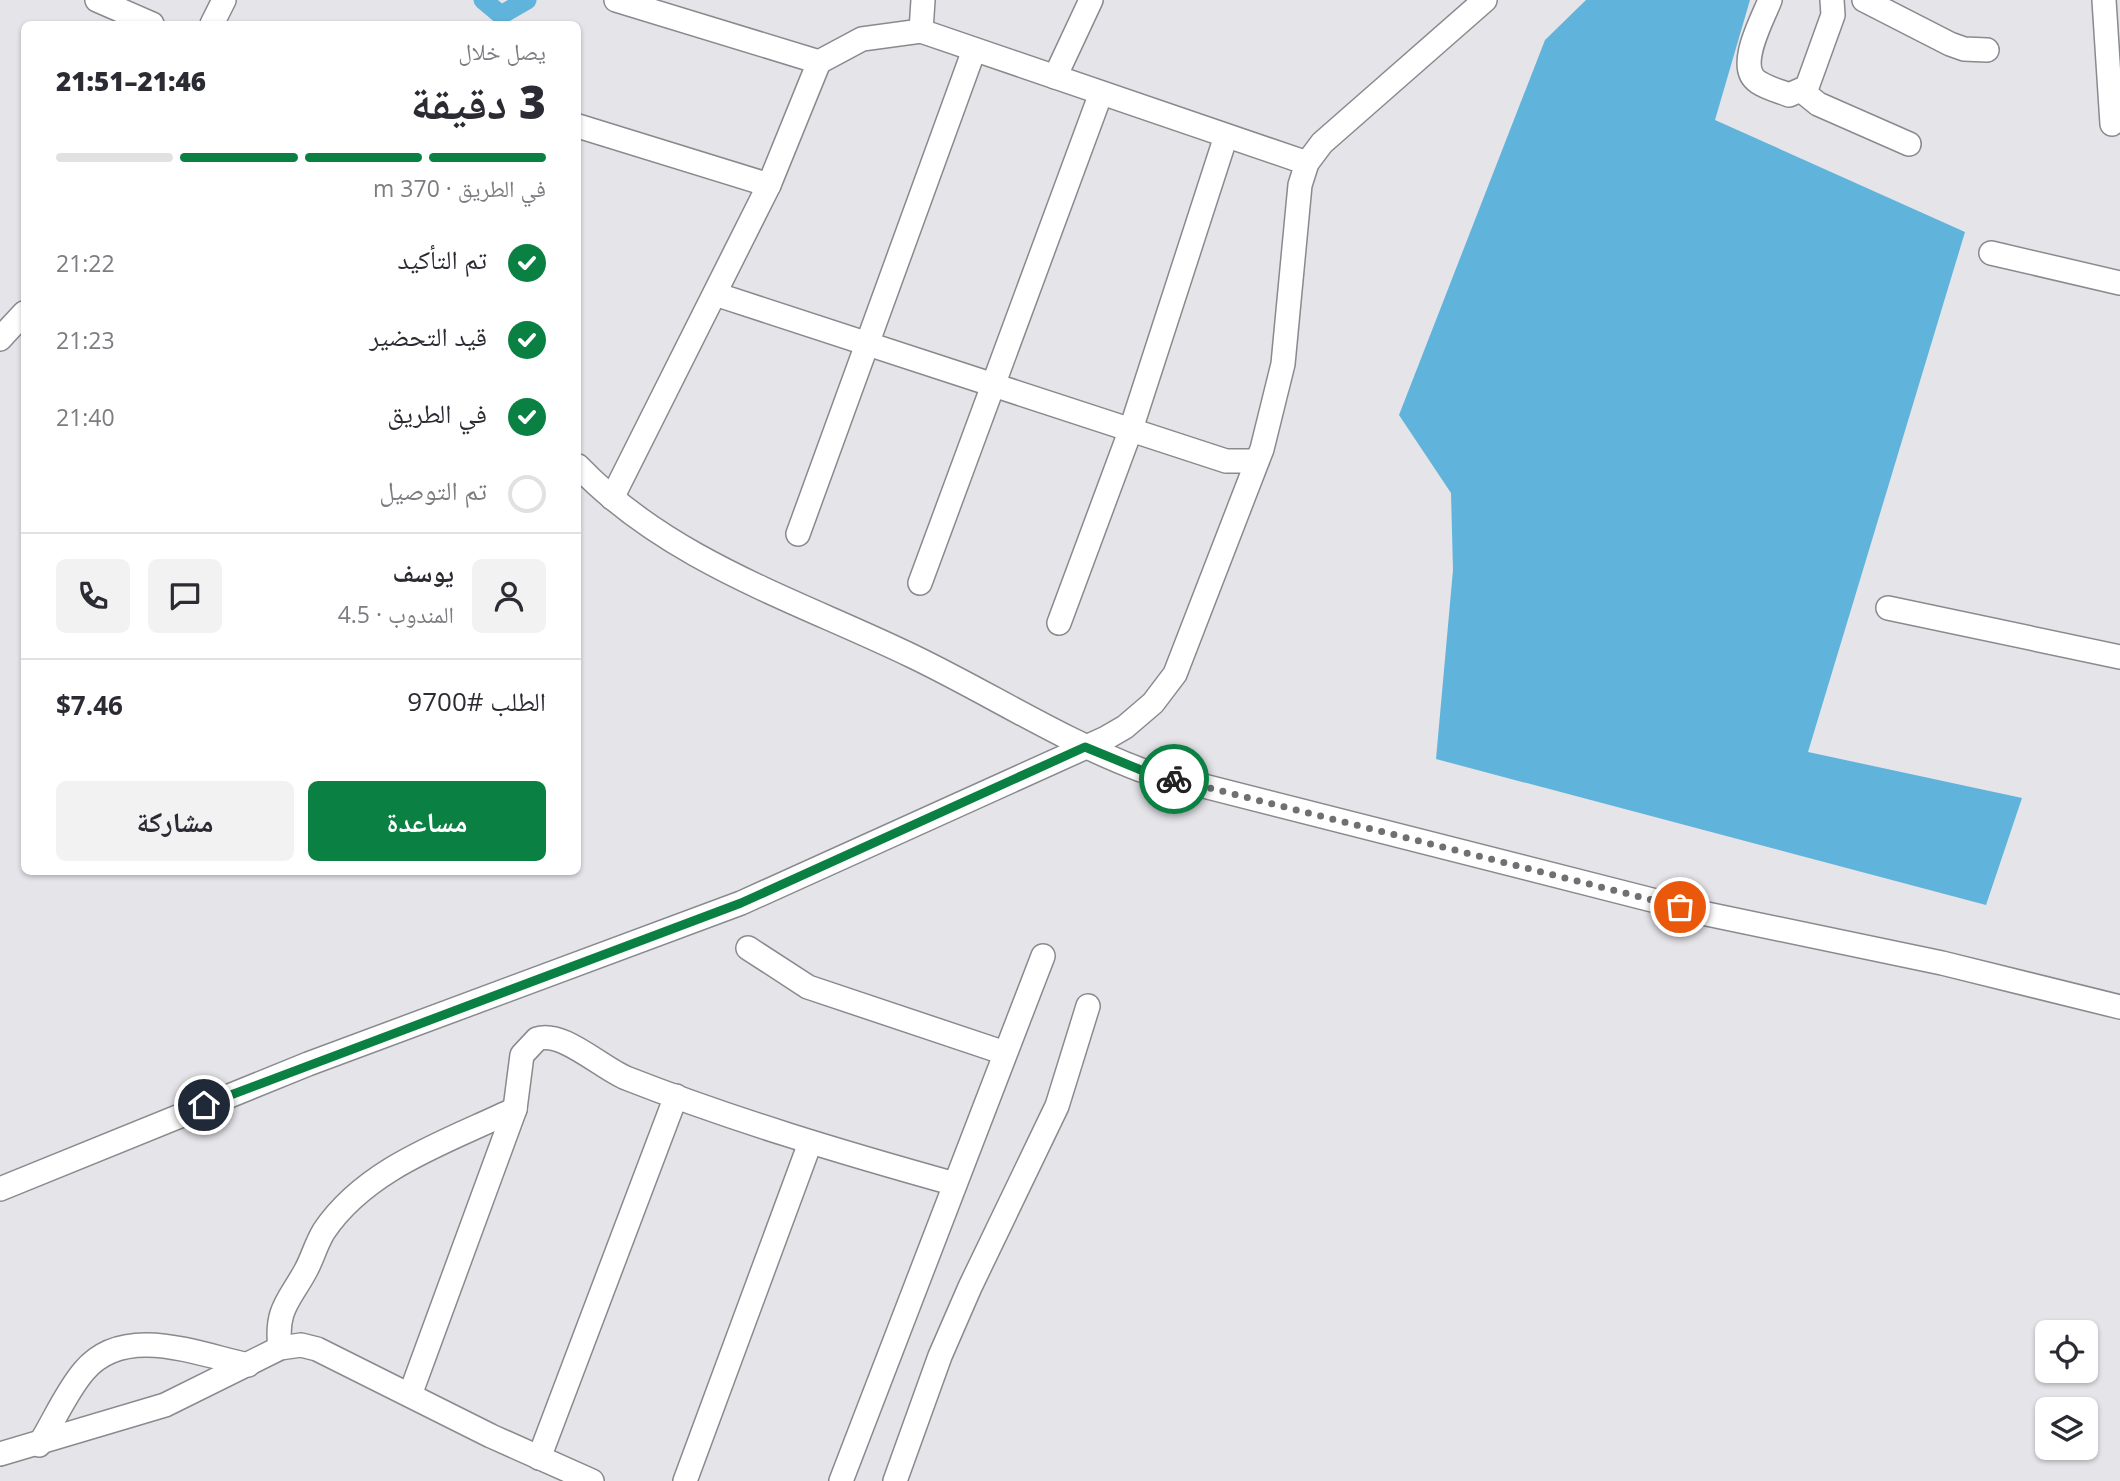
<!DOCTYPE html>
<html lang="ar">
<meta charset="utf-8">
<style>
:root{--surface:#fff;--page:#f2f2f3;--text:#2b2b33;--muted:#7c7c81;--line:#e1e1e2;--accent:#0b8043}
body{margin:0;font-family:"Open Sans","Noto Naskh Arabic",sans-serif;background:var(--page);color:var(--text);direction:rtl;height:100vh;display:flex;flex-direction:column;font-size:26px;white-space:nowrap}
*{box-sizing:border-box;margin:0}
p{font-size:23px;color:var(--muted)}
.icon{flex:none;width:38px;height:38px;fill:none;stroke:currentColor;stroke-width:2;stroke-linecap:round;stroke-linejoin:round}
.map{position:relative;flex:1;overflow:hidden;direction:ltr}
.drawer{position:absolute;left:21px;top:21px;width:560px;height:854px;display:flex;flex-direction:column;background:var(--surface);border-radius:10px;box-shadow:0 2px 5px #0004;direction:rtl}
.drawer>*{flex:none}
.controls{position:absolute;left:2035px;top:1320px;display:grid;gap:14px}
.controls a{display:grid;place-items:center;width:63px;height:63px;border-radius:10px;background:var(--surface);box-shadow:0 2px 5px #0004;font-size:35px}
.pin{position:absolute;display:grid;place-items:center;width:60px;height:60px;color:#fff;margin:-30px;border:4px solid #fff;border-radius:50%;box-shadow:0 2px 7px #0007}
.courier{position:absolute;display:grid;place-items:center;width:70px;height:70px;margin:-35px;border:5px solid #0b8043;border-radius:50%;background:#fff;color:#222;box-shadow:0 2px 9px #0007}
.summary em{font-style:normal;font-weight:800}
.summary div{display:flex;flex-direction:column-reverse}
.summary{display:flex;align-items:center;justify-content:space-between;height:119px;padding:0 35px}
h1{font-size:46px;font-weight:800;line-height:52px}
.bar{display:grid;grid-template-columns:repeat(4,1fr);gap:10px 7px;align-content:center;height:84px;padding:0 35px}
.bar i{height:9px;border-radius:5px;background:var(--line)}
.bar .selected{background:var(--accent)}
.bar p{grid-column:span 4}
.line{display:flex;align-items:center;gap:18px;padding:0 35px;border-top:2px solid var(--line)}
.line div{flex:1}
.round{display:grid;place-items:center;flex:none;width:74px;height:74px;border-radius:10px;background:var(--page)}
ol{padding:0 35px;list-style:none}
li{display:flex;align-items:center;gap:21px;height:77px}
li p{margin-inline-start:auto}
li .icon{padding:7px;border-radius:50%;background:var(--accent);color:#fff;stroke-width:4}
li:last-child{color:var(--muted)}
li i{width:38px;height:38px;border:4px solid var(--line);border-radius:50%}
.cta{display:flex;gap:14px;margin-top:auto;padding:14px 35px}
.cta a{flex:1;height:80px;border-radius:10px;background:var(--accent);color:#fff;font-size:28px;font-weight:800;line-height:80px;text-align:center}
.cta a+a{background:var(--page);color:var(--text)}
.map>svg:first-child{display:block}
.water{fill:#60b3db}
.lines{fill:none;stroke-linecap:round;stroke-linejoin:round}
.canal{stroke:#60b3db;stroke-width:19}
.street-casing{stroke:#898a8e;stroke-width:26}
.street{stroke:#fff;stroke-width:23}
.done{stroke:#707073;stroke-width:7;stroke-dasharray:0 12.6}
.route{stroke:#0b8043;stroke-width:9}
</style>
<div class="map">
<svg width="2120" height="1481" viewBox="0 0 2120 1481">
<rect width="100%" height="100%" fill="#e4e4e9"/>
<polygon class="water" points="1586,0 1750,0 1715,120 1965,232 1808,752 2022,798 1986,905 1436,759 1453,570 1451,493 1399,415 1545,40"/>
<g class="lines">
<polyline class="canal" points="483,0 501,15 527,0"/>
<g class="street-casing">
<g id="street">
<polyline points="97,0 152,24"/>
<path d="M 1770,0 C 1763,19 1735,67 1758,82 C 1767,88 1779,91 1789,95 L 1807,87 L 1833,15 L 1832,0"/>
<polyline points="1864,0 1950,44 1964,49 1987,50"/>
<polyline points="2104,0 2112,124"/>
<polyline points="212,24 224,0"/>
<polyline points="921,31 923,0"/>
<polyline points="819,62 862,39 921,31 1307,163"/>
<polyline points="1055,77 1091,0"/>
<polyline points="1802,91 1818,104 1909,144"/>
<polyline points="578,126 769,185"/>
<polyline points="1991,253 2120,283"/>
<polyline points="715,294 1226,461 1257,461"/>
<polyline points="0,339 24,313"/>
<path d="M 578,466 C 669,561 796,600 912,656 C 989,693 1061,740 1141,770 L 1707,914 L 1942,963 L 2120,1007"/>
<polyline points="612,498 769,185 819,62 616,0"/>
<polyline points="798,534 974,50"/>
<polyline points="920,583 1101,93"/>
<polyline points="1888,608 2120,657"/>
<polyline points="1059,623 1131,429 1226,136"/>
<polyline points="748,948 808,987 1005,1053"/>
<polyline points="0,1189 308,1064 741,903 1106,738 1125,727 1153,703 1175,674 1262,449 1283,364 1300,185 1307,163 1322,143 1485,0"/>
<path d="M 280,1348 C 275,1309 290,1300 306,1270 C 313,1257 316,1244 324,1231 C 367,1167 449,1141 515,1109"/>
<path d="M 410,1395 L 515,1109 L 522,1055 L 537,1039 C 562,1030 600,1067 626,1078 C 733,1120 844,1153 955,1184"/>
<path d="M 39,1445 C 54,1421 66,1392 84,1371 C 124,1323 197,1354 248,1365"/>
<polyline points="0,1454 165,1405 280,1348 301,1345 317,1349 491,1436 592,1481"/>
<polyline points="539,1458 676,1096"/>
<polyline points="685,1481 810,1143"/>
<polyline points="841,1481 1043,956"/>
<polyline points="895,1481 940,1356 970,1287 1057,1106 1088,1006"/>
</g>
</g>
<use href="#street" class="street"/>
</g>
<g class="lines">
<polyline class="done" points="1174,779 1680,907"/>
<polyline class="route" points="204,1105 741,903 1085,747 1141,770 1174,779"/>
</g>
</svg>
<div class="controls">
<a><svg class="icon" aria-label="locate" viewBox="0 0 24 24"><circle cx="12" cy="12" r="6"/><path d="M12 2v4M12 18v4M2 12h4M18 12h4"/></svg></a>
<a><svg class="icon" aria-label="layers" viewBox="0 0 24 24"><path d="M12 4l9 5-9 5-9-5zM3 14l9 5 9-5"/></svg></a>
</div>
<div class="pin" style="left:1680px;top:907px;background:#ea580c"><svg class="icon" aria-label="bag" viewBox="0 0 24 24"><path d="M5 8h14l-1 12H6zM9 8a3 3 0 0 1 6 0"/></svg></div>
<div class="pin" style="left:204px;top:1105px;background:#1f2937"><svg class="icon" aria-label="home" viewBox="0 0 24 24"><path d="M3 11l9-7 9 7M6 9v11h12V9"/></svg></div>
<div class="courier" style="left:1174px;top:779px"><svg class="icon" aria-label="bike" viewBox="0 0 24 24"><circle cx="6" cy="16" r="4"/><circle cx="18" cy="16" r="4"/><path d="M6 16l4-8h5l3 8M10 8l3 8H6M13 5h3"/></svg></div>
<section class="drawer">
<div class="summary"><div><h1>3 دقيقة</h1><p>يصل خلال</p></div><em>21:46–21:51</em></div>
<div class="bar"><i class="selected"></i><i class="selected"></i><i class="selected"></i><i></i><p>في الطريق · 370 m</p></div>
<ol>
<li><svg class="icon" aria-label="check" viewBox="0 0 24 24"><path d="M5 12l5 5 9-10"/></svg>تم التأكيد<p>21:22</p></li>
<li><svg class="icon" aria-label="check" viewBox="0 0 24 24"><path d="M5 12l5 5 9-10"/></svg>قيد التحضير<p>21:23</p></li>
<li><svg class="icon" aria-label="check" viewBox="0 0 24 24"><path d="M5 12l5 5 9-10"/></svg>في الطريق<p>21:40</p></li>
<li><i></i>تم التوصيل</li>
</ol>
<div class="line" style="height:126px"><a class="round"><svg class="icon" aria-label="person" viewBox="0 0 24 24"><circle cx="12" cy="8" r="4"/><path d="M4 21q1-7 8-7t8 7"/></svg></a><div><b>يوسف</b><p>المندوب · 4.5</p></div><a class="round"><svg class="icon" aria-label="chat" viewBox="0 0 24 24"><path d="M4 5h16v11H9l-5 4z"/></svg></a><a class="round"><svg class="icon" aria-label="phone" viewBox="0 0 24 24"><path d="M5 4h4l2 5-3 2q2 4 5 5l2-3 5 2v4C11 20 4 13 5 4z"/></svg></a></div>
<div class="line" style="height:91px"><div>الطلب #9700</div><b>$7.46</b></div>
<div class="cta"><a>مساعدة</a><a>مشاركة</a></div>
</section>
</div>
